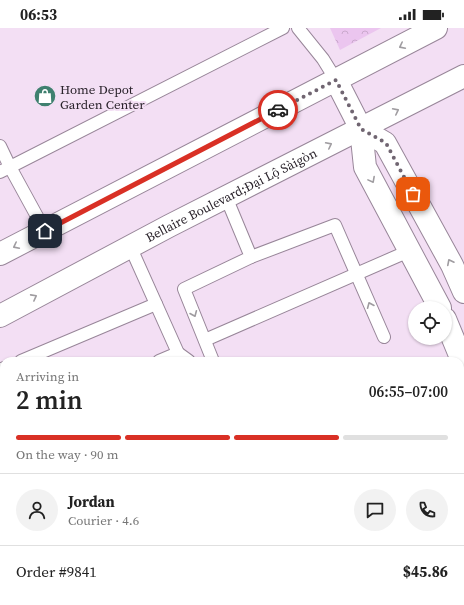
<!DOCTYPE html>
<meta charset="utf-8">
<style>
:root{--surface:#fff;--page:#f2f2f2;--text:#222;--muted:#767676;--line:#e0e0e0;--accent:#d93025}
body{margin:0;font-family:"Source Serif 4",serif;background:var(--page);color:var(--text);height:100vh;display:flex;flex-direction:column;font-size:15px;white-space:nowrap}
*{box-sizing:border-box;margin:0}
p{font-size:13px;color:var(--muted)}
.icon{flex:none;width:22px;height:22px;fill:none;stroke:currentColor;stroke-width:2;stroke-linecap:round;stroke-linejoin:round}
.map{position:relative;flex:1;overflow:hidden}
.panel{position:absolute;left:0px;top:329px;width:464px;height:248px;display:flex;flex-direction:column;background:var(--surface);border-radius:12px 12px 0 0;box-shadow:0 1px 3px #0004}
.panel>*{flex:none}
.fabs{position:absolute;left:408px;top:273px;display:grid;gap:8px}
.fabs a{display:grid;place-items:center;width:44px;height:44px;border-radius:50%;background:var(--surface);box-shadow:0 1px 3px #0004;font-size:20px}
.pin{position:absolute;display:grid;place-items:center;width:34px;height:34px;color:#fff;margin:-17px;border-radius:8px;box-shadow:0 2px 6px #0006}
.courier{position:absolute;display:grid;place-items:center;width:40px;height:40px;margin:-20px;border:3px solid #d93025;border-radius:50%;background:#fff;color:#222;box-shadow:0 1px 5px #0007}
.head em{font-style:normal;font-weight:600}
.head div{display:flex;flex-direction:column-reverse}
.head{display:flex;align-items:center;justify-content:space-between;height:68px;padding:0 16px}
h1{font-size:26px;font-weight:600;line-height:30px}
.bar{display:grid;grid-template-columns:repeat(4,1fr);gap:6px 4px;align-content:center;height:48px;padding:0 16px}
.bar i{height:5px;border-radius:3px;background:var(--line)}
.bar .active{background:var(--accent)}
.bar p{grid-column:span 4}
.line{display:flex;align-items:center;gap:10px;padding:0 16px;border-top:1px solid var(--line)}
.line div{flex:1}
.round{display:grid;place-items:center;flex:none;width:42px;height:42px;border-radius:21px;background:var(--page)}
.status{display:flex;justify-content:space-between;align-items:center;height:28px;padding:0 20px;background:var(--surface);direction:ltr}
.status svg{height:11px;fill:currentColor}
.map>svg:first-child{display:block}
.forest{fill:url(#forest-crowns)}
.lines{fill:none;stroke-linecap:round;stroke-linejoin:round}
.lane-casing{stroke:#988699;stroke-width:14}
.secondary-casing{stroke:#988699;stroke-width:24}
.primary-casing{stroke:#988699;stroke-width:24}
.lane{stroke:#fff;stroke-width:12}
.secondary{stroke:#fff;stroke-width:22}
.primary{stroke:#fff;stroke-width:22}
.oneway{stroke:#9f9ca0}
.done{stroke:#706571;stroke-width:4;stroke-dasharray:0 7.2}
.route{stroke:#d93025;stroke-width:5}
.labels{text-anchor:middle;stroke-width:4;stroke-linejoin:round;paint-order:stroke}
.poi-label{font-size:13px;fill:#2a232b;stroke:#f3dff4;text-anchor:start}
.street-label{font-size:13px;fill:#2a232b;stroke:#f3dff4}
</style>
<div class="status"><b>06:53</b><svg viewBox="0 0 49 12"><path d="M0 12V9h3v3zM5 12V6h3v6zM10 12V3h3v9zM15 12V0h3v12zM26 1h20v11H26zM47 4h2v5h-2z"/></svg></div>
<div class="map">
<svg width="464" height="577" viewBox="0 0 464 577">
<defs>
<pattern id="forest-crowns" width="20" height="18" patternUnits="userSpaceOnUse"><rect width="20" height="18" fill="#ebc5ef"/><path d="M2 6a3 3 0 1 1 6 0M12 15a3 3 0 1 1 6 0" fill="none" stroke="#caa9cd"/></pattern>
</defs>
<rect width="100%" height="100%" fill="#f3dff4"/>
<polygon class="forest" points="330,0 381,0 340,22"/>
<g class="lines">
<g class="lane-casing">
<g id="lane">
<polyline points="298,0 323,31 336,52"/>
<polyline points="0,118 10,139 0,144"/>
<polyline points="45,203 10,139 283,0"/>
<polyline points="130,218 178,325 159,333"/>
<polyline points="251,229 335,197 384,309"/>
<polyline points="205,312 409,223"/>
<polyline points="178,325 189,333"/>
<polyline points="21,333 156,276"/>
<polyline points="213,333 184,261 251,229 226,169"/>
<polyline points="0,342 4,340"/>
<polyline points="460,358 464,357"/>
<polyline points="0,376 4,388"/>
<polyline points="460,435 464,434"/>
<polyline points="0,513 4,516"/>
<polyline points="45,573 47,577"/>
<polyline points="217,573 219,577"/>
<polyline points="0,576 8,573"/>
<polyline points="55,577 65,573"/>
<polyline points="142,577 152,573"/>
</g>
</g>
<g class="secondary-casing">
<g id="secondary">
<polyline points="336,52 361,101 365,139 440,280"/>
<polyline points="361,101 385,115 452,237 464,264"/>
<polyline points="445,291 464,337"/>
</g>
</g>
<g class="primary-casing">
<g id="primary">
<polyline points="0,226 436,0"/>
<path id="s1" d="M 0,288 L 169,198 L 464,48"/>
</g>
</g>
<use href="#lane" class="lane"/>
<use href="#secondary" class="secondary"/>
<use href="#primary" class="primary"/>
</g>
<defs><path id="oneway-chevron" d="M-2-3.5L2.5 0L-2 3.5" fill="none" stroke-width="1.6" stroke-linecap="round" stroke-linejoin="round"/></defs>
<g class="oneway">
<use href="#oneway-chevron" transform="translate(402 18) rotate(153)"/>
<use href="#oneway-chevron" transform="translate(396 83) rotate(-27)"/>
<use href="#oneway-chevron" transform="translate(329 117) rotate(-27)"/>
<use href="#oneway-chevron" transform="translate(372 152) rotate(62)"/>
<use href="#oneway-chevron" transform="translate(16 218) rotate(153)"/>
<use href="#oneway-chevron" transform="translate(450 234) rotate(-117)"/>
<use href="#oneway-chevron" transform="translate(34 269) rotate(-28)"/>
<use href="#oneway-chevron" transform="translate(370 277) rotate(-113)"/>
<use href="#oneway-chevron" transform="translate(194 286) rotate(67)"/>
</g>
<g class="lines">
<polyline class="done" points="278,82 336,52 361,101 386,115 413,166"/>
<polyline class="route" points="45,203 278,82"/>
</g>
<defs>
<g id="shop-disc" transform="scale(1.15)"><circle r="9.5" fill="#3f806f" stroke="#f3dff4"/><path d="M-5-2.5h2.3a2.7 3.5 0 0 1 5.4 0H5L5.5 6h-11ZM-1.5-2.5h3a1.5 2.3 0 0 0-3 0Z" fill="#fff"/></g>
</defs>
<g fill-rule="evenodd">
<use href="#shop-disc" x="45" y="68"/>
</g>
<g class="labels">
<g class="poi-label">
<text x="60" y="66">Home Depot<tspan x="60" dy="15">Garden Center</tspan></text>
</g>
<g class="street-label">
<text dy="5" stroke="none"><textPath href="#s1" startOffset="261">Bellaire Boulevard;Đại Lộ Sàigòn</textPath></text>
</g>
</g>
</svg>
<div class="fabs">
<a><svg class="icon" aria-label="locate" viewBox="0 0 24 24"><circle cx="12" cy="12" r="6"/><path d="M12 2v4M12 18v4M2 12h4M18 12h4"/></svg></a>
</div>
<div class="pin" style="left:413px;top:166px;background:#ea580c"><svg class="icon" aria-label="bag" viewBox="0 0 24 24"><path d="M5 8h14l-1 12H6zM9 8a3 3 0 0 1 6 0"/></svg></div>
<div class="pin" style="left:45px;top:203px;background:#1f2937"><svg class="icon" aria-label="home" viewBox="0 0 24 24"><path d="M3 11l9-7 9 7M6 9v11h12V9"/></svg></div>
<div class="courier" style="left:278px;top:82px"><svg class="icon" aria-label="car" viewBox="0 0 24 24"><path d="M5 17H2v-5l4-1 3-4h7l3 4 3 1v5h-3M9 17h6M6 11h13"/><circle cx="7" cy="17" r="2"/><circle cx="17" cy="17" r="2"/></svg></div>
<section class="panel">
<div class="head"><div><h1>2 min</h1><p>Arriving in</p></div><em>06:55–07:00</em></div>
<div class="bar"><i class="active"></i><i class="active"></i><i class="active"></i><i></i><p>On the way · 90 m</p></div>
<div class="line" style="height:72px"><a class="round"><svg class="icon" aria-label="person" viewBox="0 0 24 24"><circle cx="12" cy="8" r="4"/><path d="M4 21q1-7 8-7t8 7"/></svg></a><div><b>Jordan</b><p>Courier · 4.6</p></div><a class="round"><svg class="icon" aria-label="chat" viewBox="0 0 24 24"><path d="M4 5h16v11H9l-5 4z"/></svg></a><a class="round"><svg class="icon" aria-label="phone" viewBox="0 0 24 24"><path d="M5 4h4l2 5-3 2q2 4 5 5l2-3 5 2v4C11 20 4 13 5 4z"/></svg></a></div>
<div class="line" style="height:52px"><div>Order #9841</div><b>$45.86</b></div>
</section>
</div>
